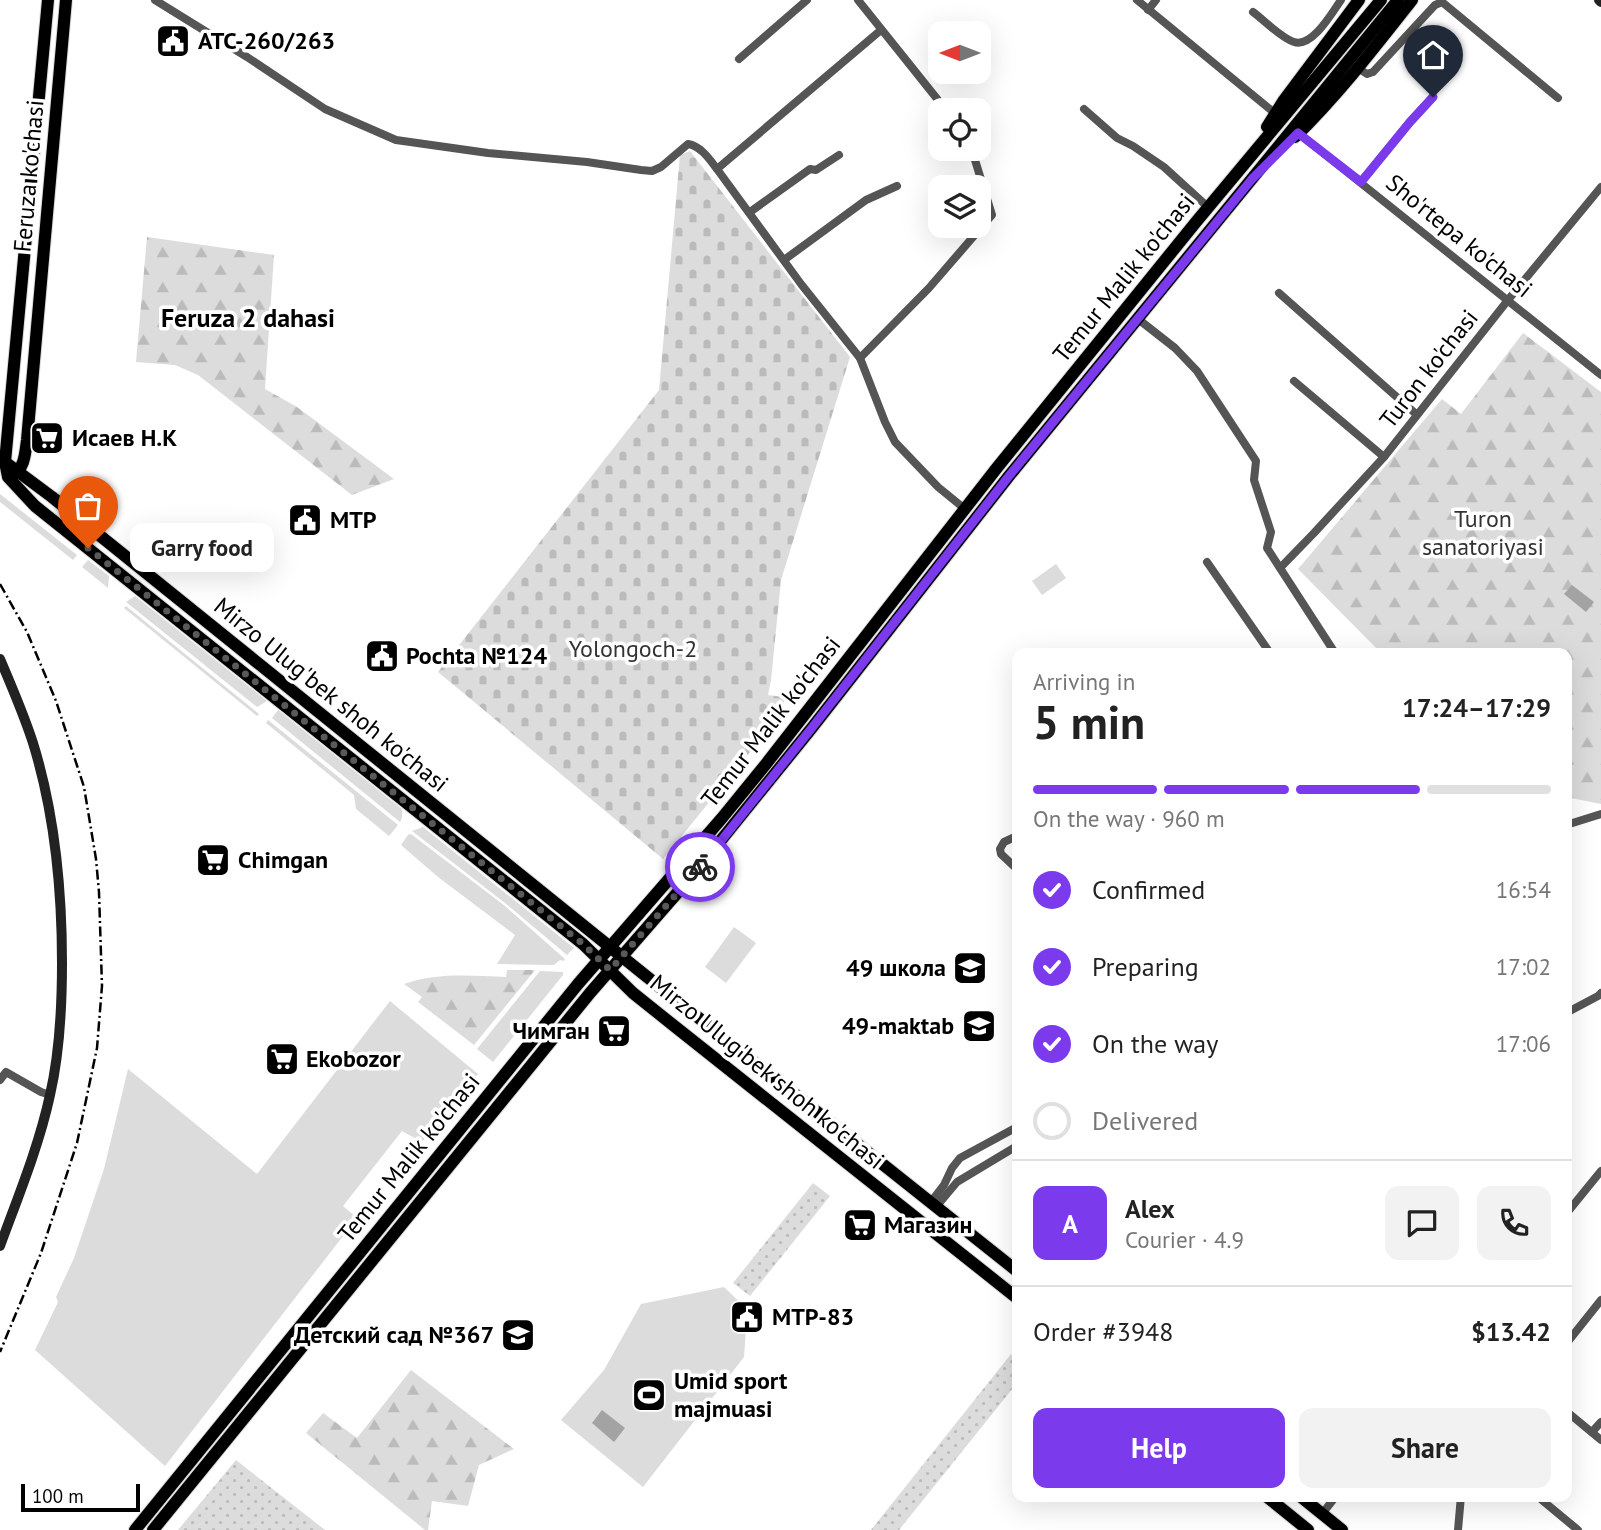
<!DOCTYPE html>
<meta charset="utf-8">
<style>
:root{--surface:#fff;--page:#f2f2f2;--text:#222;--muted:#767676;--line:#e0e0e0;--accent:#7c3aed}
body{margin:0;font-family:"PT Sans",sans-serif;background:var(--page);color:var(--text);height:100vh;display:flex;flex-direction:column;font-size:26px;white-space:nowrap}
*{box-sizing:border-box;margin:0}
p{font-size:23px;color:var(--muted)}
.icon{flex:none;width:38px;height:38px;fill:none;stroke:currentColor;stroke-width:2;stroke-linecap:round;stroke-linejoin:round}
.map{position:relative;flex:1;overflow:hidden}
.side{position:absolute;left:1012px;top:648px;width:560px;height:854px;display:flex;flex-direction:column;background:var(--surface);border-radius:14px;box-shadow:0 7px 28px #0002}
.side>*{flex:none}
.needle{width:46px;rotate:270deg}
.buttons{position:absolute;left:928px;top:21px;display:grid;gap:14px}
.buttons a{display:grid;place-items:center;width:63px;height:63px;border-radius:14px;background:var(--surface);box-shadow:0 7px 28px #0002;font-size:35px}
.scale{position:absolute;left:21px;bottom:18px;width:119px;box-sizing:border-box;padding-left:7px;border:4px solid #000;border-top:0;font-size:19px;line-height:24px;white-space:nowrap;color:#000;-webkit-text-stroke:5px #fff;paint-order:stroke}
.pin{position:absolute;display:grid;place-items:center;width:60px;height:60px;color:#fff;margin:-72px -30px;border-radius:50% 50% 50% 0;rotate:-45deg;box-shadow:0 0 7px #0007}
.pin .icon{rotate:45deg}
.courier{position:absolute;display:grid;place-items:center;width:70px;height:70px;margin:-35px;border:5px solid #7c3aed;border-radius:50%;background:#fff;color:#222;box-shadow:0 2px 9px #0007}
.bubble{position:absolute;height:49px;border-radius:14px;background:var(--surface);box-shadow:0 7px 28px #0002;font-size:23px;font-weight:700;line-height:49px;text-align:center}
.headline em{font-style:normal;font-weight:700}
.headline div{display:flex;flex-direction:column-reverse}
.headline{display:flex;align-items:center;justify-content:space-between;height:119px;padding:0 21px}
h1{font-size:46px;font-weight:700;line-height:52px}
.bar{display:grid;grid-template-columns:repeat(4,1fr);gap:10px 7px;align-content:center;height:84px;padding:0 21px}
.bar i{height:9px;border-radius:5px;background:var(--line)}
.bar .active{background:var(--accent)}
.bar p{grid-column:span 4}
.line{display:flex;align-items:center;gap:18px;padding:0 21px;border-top:2px solid var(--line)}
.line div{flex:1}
.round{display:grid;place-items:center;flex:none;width:74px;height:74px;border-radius:14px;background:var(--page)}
ol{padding:0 21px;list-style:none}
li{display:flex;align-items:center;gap:21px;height:77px}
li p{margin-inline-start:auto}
li .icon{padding:7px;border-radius:50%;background:var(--accent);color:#fff;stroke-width:4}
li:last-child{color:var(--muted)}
li i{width:38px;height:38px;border:4px solid var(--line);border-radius:50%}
.cta{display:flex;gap:14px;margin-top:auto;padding:14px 21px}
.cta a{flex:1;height:80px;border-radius:14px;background:var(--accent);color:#fff;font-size:28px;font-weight:700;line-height:80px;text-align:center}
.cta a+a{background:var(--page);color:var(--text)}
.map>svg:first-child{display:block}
.grass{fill:#dcdcdc}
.forest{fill:url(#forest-firs)}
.cemetery{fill:url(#cemetery-stones)}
.park{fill:url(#park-dots)}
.water{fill:#a3a3a3}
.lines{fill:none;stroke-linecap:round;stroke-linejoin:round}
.primary-casing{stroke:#dbdbdb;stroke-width:14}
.trunk-casing{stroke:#dbdbdb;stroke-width:14}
.minor{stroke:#555;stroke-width:8}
.secondary{stroke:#222;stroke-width:10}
.primary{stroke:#000;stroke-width:12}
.trunk{stroke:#000;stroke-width:12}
.rail{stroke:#000;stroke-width:2.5;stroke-dasharray:10 3.5 2 3.5;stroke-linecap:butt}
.done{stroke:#595959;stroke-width:7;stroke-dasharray:0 12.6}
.route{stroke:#7c3aed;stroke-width:9}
.labels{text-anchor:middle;stroke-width:7;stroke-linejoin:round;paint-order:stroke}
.poi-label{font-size:24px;font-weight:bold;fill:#000;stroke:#fff;text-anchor:start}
.street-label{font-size:24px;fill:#000;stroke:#fff}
.park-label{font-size:24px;fill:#333;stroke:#fff}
.neighbourhood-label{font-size:26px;font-weight:bold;fill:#000;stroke:#fff}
</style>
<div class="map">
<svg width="1601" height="1530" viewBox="0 0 1601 1530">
<defs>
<pattern id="forest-firs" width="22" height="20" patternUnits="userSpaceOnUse" patternTransform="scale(1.75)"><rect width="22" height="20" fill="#dcdcdc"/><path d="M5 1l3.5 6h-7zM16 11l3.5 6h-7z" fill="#bbb"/></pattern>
<pattern id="cemetery-stones" width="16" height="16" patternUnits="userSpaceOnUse" patternTransform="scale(1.75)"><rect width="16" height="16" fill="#dcdcdc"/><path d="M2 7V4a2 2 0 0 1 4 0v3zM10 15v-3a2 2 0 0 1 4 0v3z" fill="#bbb"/></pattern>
<pattern id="park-dots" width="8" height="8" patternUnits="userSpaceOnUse" patternTransform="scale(1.75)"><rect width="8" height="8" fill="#dcdcdc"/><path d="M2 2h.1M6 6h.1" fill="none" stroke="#bbb" stroke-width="1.8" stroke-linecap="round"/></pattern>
</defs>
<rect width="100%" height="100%" fill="#fff"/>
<g class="grass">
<polygon points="0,494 77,555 73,560 0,502"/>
<polygon points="88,560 109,576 108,588 82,567"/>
<polygon points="1056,564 1066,578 1042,595 1032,581"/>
<polygon points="135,596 267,701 257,707 126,602"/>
<polygon points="126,606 259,714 257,716 124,608"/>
<polygon points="278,710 402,809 402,818 400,822 272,718"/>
<polygon points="268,720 398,825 389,836 356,809 354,795 266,723"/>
<polygon points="423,827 574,948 567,955 505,903 412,831"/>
<polygon points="411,834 505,906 565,959 564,961 560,960 554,965 497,964 515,935 438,877 401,845 408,835"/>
<polygon points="734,927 756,943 726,983 705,967"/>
<polygon points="540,971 563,972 563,975 493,1062 477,1049"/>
<polygon points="390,1001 478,1074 422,1142 402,1131 343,1206 357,1218 165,1466 35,1350 58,1302 56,1297 74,1258 104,1169 128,1069 257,1174"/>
<polygon points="724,1287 754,1316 746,1329 744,1357 643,1487 561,1420 604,1370 641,1304"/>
</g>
<g class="forest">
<polygon points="147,237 274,255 265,389 297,407 394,479 352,495 198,375 175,365 136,362"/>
<polygon points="1523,333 1601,392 1601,804 1566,797 1566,653 1381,653 1298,569 1442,399 1461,414"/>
<path d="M 507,970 L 535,970 L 474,1045 L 418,1002 L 422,997 L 404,984 C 438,972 472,976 506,977 Z"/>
<polygon points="411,1370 514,1449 479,1465 468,1506 432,1501 428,1530 425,1530 306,1433 323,1413 357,1438"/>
</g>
<polygon class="cemetery" points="690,151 850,357 781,580 771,680 768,695 784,697 784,710 663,859 438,672 659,390 680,155"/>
<g class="park">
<polygon points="813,1183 830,1196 750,1296 733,1283"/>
<polygon points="1011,1354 1017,1358 1017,1383 899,1530 871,1530"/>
<polygon points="236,1460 325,1530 178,1530"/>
</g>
<g class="water">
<polygon points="1572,585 1594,602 1586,612 1564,594"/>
<polygon points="602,1410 625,1428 614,1442 592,1423"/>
</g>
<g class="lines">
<g class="primary-casing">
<g id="primary">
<polyline points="48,0 5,462 8,477 35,506 583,944 633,993 673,1025 1017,1298"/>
<polyline points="5,462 52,497 646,976 1017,1271"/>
<path d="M 12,476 C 25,468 25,454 27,440 L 66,0"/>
<polyline points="1266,1496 1308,1530"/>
<polyline points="1300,1496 1342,1530"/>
</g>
</g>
<g class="trunk-casing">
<g id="trunk">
<polyline points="1267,127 1284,100 1359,0"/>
<path d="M 1295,137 C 1338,95 1375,47 1412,0"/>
<polyline points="135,1530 578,984 722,818 766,764 996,469 1196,222 1381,0"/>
<polyline points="153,1530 590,993 692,876 811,729 1009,476 1398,0"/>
</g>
</g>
<g class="minor">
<path d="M 155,0 L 247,57 L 325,109 L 396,140 L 488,153 L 587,162 L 641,170 L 652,171 L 661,167 L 688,144 C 701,146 710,160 717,169 L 801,284 L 860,358 L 885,422 L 895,442 L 938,487 L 965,509"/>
<polyline points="858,0 946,110"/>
<polyline points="1137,0 1277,115"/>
<polyline points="1148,10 1156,0"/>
<path d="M 1253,12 C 1264,20 1281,38 1294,42 C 1312,48 1332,13 1341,0"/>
<polyline points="739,59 807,0"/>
<polyline points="1358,68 1367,74 1373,72 1435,5 1442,2 1558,98"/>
<polyline points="1084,109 1117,138 1133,146 1164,167 1209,208"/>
<polyline points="1297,132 1601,375"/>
<polyline points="717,169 881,30"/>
<polyline points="1361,182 1410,122 1433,97"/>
<polyline points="750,212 810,169 816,170 839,155"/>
<polyline points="784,260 866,200 897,186"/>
<polyline points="1279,293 1416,414"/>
<polyline points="1138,319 1175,348 1197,371 1256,461 1254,480 1271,532 1267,548 1335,653"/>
<polyline points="860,358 929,288 992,215 975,160 970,149"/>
<polyline points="1294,381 1384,457"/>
<polyline points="1207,562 1270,653"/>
<polyline points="1280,568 1314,533 1384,457 1508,300 1601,187"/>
<polyline points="1566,825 1601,814"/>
<polyline points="1017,836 1004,842 1000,849 1001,854 1017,869"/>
<polyline points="1566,1013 1598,996 1601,993"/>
<polyline points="0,1080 6,1072 41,1092 50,1095"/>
<polyline points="931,1202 944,1185 952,1168 960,1158 1017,1127"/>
<polyline points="936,1207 957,1182 1017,1146"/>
<polyline points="1566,1214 1601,1171"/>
<polyline points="1566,1344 1601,1300"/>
<polyline points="1566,1411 1601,1440"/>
<polyline points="1592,1432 1601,1422"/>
<polyline points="1537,1496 1578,1530"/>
<polyline points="1322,1514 1336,1496"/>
<polyline points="1458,1530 1461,1496"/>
</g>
<g class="secondary">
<polyline points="1599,0 1601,2"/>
<path d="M 0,659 C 12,687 24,715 33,743 C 55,814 62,890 62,963 C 62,1008 60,1052 50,1095 C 39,1146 18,1197 0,1246"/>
</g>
<use href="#primary" class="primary"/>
<use href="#trunk" class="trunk"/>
<polyline class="rail" points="0,584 27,632 56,701 84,787 96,859 99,892 102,986 97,1048 77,1143 41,1253 0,1352"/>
</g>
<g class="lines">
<polyline class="done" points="88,548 583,944 610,970 700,867"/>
<polyline class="route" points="700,867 811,729 1009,476 1252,179 1298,133 1361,182 1410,122 1433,97"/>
</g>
<defs>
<g id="civic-square" transform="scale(1.75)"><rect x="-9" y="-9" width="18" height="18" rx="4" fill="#000" stroke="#fff"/><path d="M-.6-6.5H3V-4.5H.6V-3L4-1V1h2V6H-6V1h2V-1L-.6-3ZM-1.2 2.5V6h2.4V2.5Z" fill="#fff"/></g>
<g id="supermarket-square" transform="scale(1.75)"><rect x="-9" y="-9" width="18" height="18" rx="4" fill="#000" stroke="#fff"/><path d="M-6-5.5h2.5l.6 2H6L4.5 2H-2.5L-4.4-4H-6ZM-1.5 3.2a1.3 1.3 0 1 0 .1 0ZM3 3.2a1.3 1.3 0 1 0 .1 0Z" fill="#fff"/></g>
<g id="school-square" transform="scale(1.75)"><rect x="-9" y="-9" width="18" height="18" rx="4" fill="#000" stroke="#fff"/><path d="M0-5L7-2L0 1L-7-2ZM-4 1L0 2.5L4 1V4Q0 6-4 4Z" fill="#fff"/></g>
<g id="stadium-square" transform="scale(1.75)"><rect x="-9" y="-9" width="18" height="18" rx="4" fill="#000" stroke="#fff"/><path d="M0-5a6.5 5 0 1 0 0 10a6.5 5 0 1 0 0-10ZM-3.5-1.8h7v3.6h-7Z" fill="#fff"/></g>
</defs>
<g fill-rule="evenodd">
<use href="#civic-square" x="173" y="41"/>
<use href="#supermarket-square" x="47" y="438"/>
<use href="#civic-square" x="305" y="520"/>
<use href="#civic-square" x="382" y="656"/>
<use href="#supermarket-square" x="213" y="860"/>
<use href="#school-square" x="970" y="968"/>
<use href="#school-square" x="979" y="1026"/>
<use href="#supermarket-square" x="614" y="1031"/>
<use href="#supermarket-square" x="282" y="1059"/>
<use href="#supermarket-square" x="860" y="1225"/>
<use href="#civic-square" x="747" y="1317"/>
<use href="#school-square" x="518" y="1335"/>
<use href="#stadium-square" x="649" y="1395"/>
</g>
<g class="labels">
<g class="poi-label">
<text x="198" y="49">АТС-260/263</text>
<text x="72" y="446">Исаев Н.К</text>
<text x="330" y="528">MTP</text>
<text x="406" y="664">Pochta №124</text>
<text x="238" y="868">Chimgan</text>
<text x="946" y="976" text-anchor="end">49 школа</text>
<text x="954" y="1034" text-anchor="end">49-maktab</text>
<text x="590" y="1039" text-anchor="end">Чимган</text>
<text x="306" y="1067">Ekobozor</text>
<text x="884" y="1233">Магазин</text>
<text x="772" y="1325">MTP-83</text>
<text x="494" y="1343" text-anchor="end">Детский сад №367</text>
<text x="674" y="1389">Umid sport<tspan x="674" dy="28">majmuasi</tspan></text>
</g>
<g class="street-label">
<text transform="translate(29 176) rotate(-85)" y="8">Feruza ko'chasi</text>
<text transform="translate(1459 236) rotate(39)" y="8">Sho'rtepa ko'chasi</text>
<text transform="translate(1124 278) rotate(-51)" y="8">Temur Malik ko'chasi</text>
<text transform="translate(1429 369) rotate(-52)" y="8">Turon ko'chasi</text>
<text transform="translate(331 695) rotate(39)" y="8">Mirzo Ulug'bek shoh ko'chasi</text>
<text transform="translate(771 722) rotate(-52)" y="8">Temur Malik ko'chasi</text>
<text transform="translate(767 1072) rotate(39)" y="8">Mirzo Ulug'bek shoh ko'chasi</text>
<text transform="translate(409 1158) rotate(-51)" y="8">Temur Malik ko'chasi</text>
</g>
<g class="park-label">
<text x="1483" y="527">Turon<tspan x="1483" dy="28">sanatoriyasi</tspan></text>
<text x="633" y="657">Yolongoch-2</text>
</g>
<g class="neighbourhood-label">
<text x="248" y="327">Feruza 2 dahasi</text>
</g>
</g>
</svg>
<div class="buttons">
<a><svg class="needle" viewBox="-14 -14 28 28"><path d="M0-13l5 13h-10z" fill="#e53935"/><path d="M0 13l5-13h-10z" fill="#767676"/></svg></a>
<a><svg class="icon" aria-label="locate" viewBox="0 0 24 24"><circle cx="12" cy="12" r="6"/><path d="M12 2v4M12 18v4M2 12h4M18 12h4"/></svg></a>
<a><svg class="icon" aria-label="layers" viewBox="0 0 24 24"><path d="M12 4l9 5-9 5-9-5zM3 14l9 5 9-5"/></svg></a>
</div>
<div class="scale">100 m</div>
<div class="pin" style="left:88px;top:548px;background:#ea580c"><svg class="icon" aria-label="bag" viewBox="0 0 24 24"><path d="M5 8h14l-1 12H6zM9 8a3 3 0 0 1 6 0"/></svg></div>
<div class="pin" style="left:1433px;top:97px;background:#1f2937"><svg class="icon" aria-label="home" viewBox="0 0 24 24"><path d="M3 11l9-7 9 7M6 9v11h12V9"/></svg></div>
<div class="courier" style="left:700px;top:867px"><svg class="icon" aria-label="bike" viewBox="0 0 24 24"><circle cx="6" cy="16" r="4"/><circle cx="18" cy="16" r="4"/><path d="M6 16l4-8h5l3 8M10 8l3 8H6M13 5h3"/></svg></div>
<div class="bubble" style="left:130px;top:523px;width:144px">Garry food</div>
<section class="side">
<div class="headline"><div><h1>5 min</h1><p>Arriving in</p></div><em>17:24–17:29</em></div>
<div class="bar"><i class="active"></i><i class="active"></i><i class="active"></i><i></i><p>On the way · 960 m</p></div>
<ol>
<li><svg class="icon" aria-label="check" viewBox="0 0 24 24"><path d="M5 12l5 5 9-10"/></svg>Confirmed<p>16:54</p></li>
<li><svg class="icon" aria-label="check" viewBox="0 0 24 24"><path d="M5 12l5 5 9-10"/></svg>Preparing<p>17:02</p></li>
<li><svg class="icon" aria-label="check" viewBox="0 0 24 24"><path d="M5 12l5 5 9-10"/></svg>On the way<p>17:06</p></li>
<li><i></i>Delivered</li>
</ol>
<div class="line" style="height:126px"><b class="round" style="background:var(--accent);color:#fff">A</b><div><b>Alex</b><p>Courier · 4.9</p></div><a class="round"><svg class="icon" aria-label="chat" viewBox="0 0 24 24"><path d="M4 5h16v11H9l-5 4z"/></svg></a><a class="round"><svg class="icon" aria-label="phone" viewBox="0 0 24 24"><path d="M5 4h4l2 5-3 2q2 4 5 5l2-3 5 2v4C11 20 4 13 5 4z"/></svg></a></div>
<div class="line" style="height:91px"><div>Order #3948</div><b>$13.42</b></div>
<div class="cta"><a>Help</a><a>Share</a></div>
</section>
</div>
